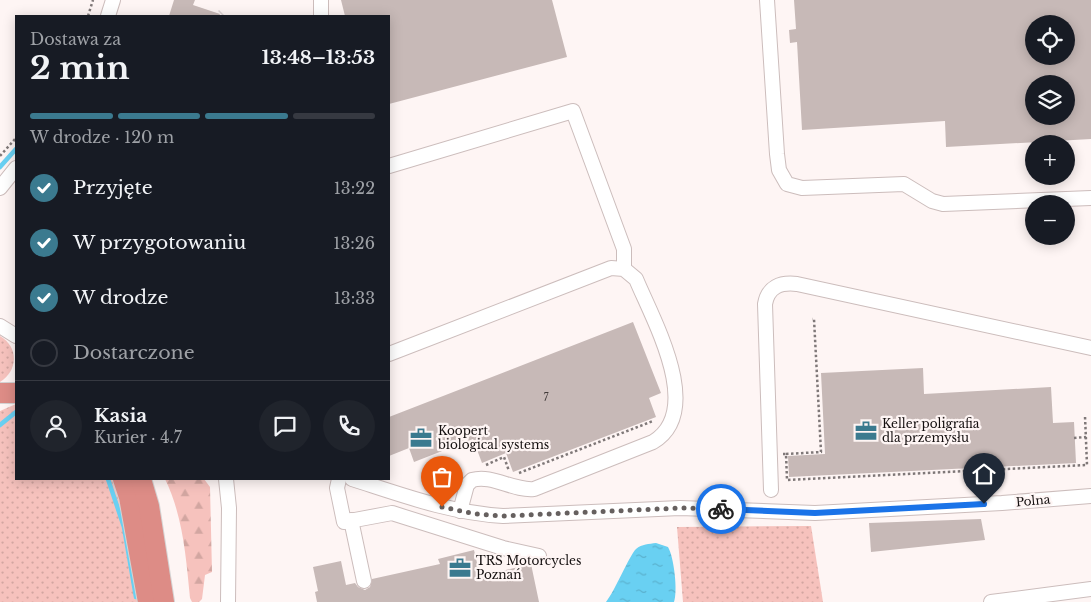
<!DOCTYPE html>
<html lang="pl">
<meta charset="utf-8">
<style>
:root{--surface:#171b24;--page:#20242c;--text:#f1f3f6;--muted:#9ea1a6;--line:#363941;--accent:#3b7a8f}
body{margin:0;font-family:"Libre Baskerville",serif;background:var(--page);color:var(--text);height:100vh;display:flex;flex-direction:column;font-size:19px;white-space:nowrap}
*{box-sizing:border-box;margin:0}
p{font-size:16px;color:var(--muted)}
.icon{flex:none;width:28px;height:28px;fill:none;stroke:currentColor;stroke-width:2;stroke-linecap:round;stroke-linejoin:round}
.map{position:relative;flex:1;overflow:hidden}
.sheet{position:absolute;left:15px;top:15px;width:375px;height:465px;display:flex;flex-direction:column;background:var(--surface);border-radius:0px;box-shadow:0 2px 12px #0003}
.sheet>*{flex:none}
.buttons{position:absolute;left:1025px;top:15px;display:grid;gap:10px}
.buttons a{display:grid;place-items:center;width:50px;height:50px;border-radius:50%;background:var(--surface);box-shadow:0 2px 12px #0003;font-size:25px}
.pin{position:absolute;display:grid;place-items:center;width:42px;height:42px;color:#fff;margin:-51px -21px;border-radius:50% 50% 50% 0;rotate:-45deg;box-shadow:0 0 5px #0007}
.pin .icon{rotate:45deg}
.courier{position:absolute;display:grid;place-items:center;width:50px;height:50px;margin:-25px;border:4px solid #1a73e8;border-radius:50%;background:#fff;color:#222;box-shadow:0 1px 6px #0007}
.summary em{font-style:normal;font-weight:700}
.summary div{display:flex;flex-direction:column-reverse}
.summary{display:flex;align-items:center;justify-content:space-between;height:85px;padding:0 15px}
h1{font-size:32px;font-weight:700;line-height:38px}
.bar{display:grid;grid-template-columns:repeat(4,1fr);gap:8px 5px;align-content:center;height:60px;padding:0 15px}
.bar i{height:6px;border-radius:4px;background:var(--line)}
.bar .on{background:var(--accent)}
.bar p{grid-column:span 4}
.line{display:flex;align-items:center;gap:12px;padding:0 15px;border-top:1px solid var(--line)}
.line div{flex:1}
.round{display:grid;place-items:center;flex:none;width:52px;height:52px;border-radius:26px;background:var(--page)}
ol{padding:0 15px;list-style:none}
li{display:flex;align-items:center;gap:15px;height:55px}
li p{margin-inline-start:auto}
li .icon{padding:5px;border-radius:50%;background:var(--accent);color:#fff;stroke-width:4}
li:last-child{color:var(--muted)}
li i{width:28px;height:28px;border:2px solid var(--line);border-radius:50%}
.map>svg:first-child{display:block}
.grass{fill:url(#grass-dots)}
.forest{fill:url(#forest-firs)}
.water{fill:url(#water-ripples)}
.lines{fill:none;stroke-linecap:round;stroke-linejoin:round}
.stream{stroke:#69d0f2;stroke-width:4.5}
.building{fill:#c7b9b7;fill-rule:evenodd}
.minor-tunnel{stroke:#dbd2d2;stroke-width:14;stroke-dasharray:14 7;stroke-linecap:butt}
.minor-casing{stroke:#ccbdbc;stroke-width:16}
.highway-casing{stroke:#d5d4d4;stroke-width:22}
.path{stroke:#7f7878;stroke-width:2.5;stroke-dasharray:2.5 2.5;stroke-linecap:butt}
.minor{stroke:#fff;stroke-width:14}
.highway{stroke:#dd8c86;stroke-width:20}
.done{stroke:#66605f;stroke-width:5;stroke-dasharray:0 9}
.route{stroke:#1a73e8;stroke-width:6}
.labels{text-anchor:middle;stroke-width:4.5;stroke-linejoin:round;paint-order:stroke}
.number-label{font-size:10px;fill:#413a39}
.poi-label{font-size:12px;fill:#140f0f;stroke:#fef5f4;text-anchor:start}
.street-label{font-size:12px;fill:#140f0f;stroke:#fef5f4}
</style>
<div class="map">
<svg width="1091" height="602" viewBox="0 0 1091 602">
<defs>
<pattern id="grass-dots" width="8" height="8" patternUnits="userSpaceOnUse" patternTransform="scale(1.25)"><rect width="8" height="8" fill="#f6c2bd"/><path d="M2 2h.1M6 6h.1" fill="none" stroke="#d2a6a1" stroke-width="1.8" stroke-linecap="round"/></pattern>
<pattern id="forest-firs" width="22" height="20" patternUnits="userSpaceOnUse" patternTransform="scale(1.25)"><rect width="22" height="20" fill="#f6c2bd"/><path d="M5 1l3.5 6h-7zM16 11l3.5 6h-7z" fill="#d2a6a1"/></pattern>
<pattern id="water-ripples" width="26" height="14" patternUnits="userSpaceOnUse" patternTransform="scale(1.25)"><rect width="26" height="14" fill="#69d0f2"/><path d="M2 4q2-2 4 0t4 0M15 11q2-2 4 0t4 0" fill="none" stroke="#5ab1ce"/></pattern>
</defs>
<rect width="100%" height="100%" fill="#fef5f4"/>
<g class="grass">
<path d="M 0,336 C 19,347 18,371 0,382 Z"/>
<polygon points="16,404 16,479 115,479 141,602 0,602 0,411"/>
<polygon points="811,526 823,602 683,602 677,527"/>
</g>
<path class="forest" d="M 165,479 L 204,479 L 210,487 L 212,572 L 205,575 L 202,599 L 199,602 L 192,602 L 190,598 C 186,557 183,516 165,479 Z"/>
<path class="water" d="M 656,543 L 668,547 C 674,557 678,591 674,602 L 606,602 C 616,589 629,556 636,549 C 642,544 649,544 656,543 Z"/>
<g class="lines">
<g class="stream">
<polyline points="0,167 16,149"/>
<polyline points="0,425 16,412"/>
<polyline points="108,479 124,527 136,597"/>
</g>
</g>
<g class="building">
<polygon points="174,0 195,0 193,5 220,14 219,16 169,16"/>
<polygon points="341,0 552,0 567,57 389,104 389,16 345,16"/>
<path d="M 794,0 L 1091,0 L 1091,139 L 946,147 L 945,121 L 802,130 L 797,42 L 790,43 L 789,30 L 796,29 ZM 1034,24 L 1066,24 L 1066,56 L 1034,56 ZM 1034,84 L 1066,84 L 1066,116 L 1034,116 Z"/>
<polygon points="633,322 661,393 649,398 656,417 513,472 506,453 482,463 473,439 414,462 409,448 389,456 389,417"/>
<polygon points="923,368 924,394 1051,387 1053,423 1074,422 1076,463 789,477 788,456 825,454 821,373"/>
<polygon points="981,519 985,540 871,552 869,523"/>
<polygon points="474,550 480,576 531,564 539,602 317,602 315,592 318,591 313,567 341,561 346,585 355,583 358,587 365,590 370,587 372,579 440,564 438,559"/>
</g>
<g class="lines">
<polyline class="minor-tunnel" points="223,16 224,15"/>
<g class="minor-casing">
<g id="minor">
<polyline points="767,0 777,154 779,170 787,184 802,188 904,184 932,201 943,204 1091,198"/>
<polyline points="108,16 113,0"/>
<polyline points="321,16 321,0"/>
<polyline points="389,166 573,111 624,249 624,269"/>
<polyline points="0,188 16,168"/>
<polyline points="0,326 16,336"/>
<path d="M 389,354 L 611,268 L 624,269 L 636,279 C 653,320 705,411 653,442 L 534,489 C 513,491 492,474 472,480 L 467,485 L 460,511"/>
<polyline points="226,479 229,508 228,602"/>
<polyline points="339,479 337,488 344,522 392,513 503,548 539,556"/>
<path d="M 352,479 C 402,495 450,513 503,516 L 680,508 L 815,513 L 1002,503 L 1091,496"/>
<path d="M 771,490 L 765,304 C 768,287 780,282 797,284 L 1091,348"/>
<polyline points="351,520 364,581"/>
<polyline points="991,602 1091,589"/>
</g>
</g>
<g class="highway-casing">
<g id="highway">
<polyline points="1,393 16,393"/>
<polyline points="123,479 129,497 148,602"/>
<polyline points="141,479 149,506 164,602"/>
</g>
</g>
<g class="path">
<polyline points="88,16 93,0"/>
<polyline points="0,156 16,138"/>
<polyline points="1074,438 1086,437"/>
<polyline points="783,454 786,454 787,480 1087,465 1085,416"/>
<polyline points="786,454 821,452 814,319 812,319"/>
<polyline points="486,465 504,457 509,471"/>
<polyline points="519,473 653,421"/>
</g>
<use href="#minor" class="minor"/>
<use href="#highway" class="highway"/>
</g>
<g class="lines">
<polyline class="done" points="442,507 476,514 503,516 680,508 721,509"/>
<polyline class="route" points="721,509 815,513 984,504"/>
</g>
<defs>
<g id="office-bare" transform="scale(1.725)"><path d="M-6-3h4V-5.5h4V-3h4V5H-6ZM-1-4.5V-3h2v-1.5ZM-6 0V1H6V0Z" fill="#3b7a8f" stroke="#fef5f4" stroke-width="2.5" paint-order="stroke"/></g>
</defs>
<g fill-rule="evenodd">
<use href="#office-bare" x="866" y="431"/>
<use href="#office-bare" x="421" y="438"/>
<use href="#office-bare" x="460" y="568"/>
</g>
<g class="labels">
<g class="number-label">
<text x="546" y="401">7</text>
</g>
<g class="poi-label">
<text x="882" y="428">Keller poligrafia<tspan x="882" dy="14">dla przemysłu</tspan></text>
<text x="438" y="435">Koopert<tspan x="438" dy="14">biological systems</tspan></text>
<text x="476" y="565">TRS Motorcycles<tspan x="476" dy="14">Poznań</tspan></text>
</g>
<g class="street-label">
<text transform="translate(1033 501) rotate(-5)" y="4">Polna</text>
</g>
</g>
</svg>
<div class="buttons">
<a><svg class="icon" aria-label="locate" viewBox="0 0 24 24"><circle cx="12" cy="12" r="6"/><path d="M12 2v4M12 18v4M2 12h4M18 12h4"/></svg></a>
<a><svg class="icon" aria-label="layers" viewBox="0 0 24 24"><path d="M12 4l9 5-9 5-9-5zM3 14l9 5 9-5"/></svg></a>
<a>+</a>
<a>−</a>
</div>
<div class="pin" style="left:442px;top:507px;background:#ea580c"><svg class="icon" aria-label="bag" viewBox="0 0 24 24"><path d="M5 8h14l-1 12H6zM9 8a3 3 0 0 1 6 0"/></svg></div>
<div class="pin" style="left:984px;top:504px;background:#1f2937"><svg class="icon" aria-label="home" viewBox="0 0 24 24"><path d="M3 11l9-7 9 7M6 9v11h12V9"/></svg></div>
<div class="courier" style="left:721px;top:509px"><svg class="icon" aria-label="bike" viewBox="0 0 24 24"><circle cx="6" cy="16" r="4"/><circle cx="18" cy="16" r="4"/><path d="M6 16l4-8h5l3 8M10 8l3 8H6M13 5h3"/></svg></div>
<section class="sheet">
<div class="summary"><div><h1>2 min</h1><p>Dostawa za</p></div><em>13:48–13:53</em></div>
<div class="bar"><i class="on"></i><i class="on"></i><i class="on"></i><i></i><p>W drodze · 120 m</p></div>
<ol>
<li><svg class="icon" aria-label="check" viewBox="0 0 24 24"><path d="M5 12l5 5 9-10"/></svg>Przyjęte<p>13:22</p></li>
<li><svg class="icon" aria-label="check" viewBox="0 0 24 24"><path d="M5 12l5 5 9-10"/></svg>W przygotowaniu<p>13:26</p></li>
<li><svg class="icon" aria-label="check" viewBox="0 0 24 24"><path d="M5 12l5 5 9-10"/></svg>W drodze<p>13:33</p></li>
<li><i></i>Dostarczone</li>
</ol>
<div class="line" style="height:90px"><a class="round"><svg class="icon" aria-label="person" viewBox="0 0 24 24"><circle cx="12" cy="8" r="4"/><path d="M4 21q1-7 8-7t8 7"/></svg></a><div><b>Kasia</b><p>Kurier · 4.7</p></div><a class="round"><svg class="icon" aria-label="chat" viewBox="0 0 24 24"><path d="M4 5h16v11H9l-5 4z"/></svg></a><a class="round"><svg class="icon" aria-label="phone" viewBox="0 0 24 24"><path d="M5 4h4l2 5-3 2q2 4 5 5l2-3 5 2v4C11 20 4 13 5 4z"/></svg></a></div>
</section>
</div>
